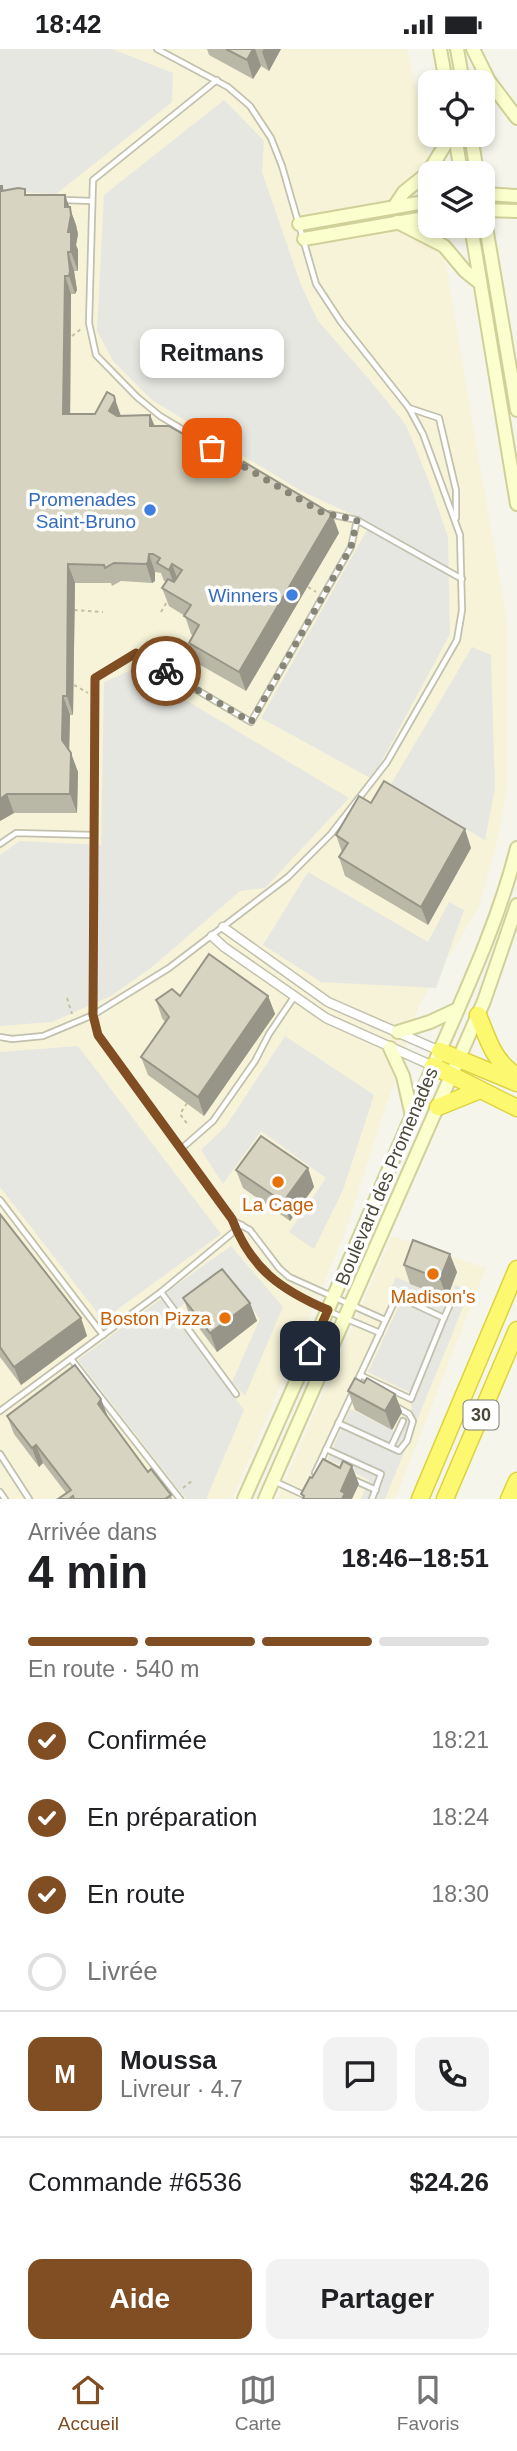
<!DOCTYPE html>
<html lang="fr">
<meta charset="utf-8">
<style>
:root{--surface:#fff;--page:#f2f2f2;--text:#202124;--muted:#757577;--line:#e0e0e0;--accent:#814d22}
body{margin:0;font-family:Arial,sans-serif;background:var(--page);color:var(--text);height:100vh;display:flex;flex-direction:column;font-size:26px;white-space:nowrap}
*{box-sizing:border-box;margin:0}
p{font-size:23px;color:var(--muted)}
.icon{flex:none;width:38px;height:38px;fill:none;stroke:currentColor;stroke-width:2;stroke-linecap:round;stroke-linejoin:round}
.map{position:relative;height:1450px;overflow:hidden}
.side{display:flex;flex-direction:column;background:var(--surface);flex:1}
.side>*{flex:none}
.buttons{position:absolute;left:418px;top:21px;display:grid;gap:14px}
.buttons a{display:grid;place-items:center;width:77px;height:77px;border-radius:14px;background:var(--surface);box-shadow:0 4px 10px #0003;font-size:35px}
.pin{position:absolute;display:grid;place-items:center;width:60px;height:60px;color:#fff;margin:-30px;border-radius:14px;box-shadow:0 4px 10px #0006}
.courier{position:absolute;display:grid;place-items:center;width:70px;height:70px;margin:-35px;border:5px solid #814d22;border-radius:50%;background:#fff;color:#222;box-shadow:0 2px 9px #0007}
.bubble{position:absolute;height:49px;border-radius:14px;background:var(--surface);box-shadow:0 4px 10px #0003;font-size:23px;font-weight:800;line-height:49px;text-align:center}
.head em{font-style:normal;font-weight:800}
.head div{display:flex;flex-direction:column-reverse}
.head{display:flex;align-items:center;justify-content:space-between;height:119px;padding:0 28px}
h1{font-size:46px;font-weight:800;line-height:52px}
.bar{display:grid;grid-template-columns:repeat(4,1fr);gap:10px 7px;align-content:center;height:84px;padding:0 28px}
.bar i{height:9px;border-radius:5px;background:var(--line)}
.bar .active{background:var(--accent)}
.bar p{grid-column:span 4}
.line{display:flex;align-items:center;gap:18px;padding:0 28px;border-top:2px solid var(--line)}
.line div{flex:1}
.round{display:grid;place-items:center;flex:none;width:74px;height:74px;border-radius:14px;background:var(--page)}
ol{padding:0 28px;list-style:none}
li{display:flex;align-items:center;gap:21px;height:77px}
li p{margin-inline-start:auto}
li .icon{padding:7px;border-radius:50%;background:var(--accent);color:#fff;stroke-width:4}
li:last-child{color:var(--muted)}
li i{width:38px;height:38px;border:4px solid var(--line);border-radius:50%}
.button{display:flex;gap:14px;margin-top:auto;padding:14px 28px}
.button a{flex:1;height:80px;border-radius:14px;background:var(--accent);color:#fff;font-size:28px;font-weight:800;line-height:80px;text-align:center}
.button a+a{background:var(--page);color:var(--text)}
.status{display:flex;justify-content:space-between;align-items:center;height:49px;padding:0 35px;background:var(--surface);direction:ltr}
.status svg{height:19px;fill:currentColor}
.tab-bar{display:flex;justify-content:space-around;align-items:center;height:98px;border-top:2px solid var(--line);background:var(--surface);font-size:19px;color:var(--muted)}
.tab-bar a{display:grid;justify-items:center;gap:4px}
.tab-bar .active{color:var(--accent)}
.map>svg:first-child{display:block}
.commercial{fill:#f6f3d8}
.parking{fill:#e7e7e2}
.lines{fill:none;stroke-linecap:round;stroke-linejoin:round}
.lane-casing{stroke:#c1c1ae;stroke-width:8}
.street-casing{stroke:#c1c1ae;stroke-width:11}
.secondary-casing{stroke:#cfd199;stroke-width:16}
.highway-casing{stroke:#ddd33e;stroke-width:19}
.path{stroke:#c3c19f;stroke-width:2;stroke-dasharray:3.5 3.5;stroke-linecap:butt}
.lane{stroke:#fff;stroke-width:4.5}
.street{stroke:#fff;stroke-width:8}
.secondary{stroke:#fbfecd;stroke-width:12}
.highway{stroke:#fcf970;stroke-width:16}
.wall{fill:#b9b7a6}
.shaded-wall{fill:#969587}
.building{fill:#d7d5c1;stroke:#969587;stroke-width:2}
.done{stroke:#868577;stroke-width:7;stroke-dasharray:0 12.6}
.route{stroke:#814d22;stroke-width:9}
.shop-dot{fill:#3f7fe0;stroke:#fff;stroke-width:2.5}
.food-dot{fill:#e8710a;stroke:#fff;stroke-width:2.5}
.labels{text-anchor:middle;stroke-width:7;stroke-linejoin:round;paint-order:stroke}
.shield{fill:#fff;stroke:#808074;stroke-width:2}
.shield-label{font-size:18px;font-weight:bold;fill:#4a4939}
.shop-label{font-size:19px;fill:#366cbe;stroke:#fff;text-anchor:end}
.street-label{font-size:19px;fill:#4a4939;stroke:#fff}
.food-label{font-size:19px;fill:#c56008;stroke:#fff}
</style>
<div class="status"><b>18:42</b><svg viewBox="0 0 49 12"><path d="M0 12V9h3v3zM5 12V6h3v6zM10 12V3h3v9zM15 12V0h3v12zM26 1h20v11H26zM47 4h2v5h-2z"/></svg></div>
<div class="map">
<svg width="517" height="1450" viewBox="0 0 517 1450">
<rect width="100%" height="100%" fill="#f5f5eb"/>
<g class="commercial">
<polygon points="0,0 407,0 420,58 431,124 430,177 439,177 507,574 507,739 497,793 478,860 420,954 343,1189 232,1450 0,1450"/>
<polygon points="392,1187 486,1219 395,1450 277,1450"/>
</g>
<g class="parking">
<polygon points="0,0 112,0 173,24 172,53 56,145 0,142"/>
<polygon points="224,51 264,92 262,123 301,236 318,272 368,329 406,376 428,430 448,488 450,585 372,730 261,669 371,474 301,442 152,351 113,312 97,282 104,146"/>
<polygon points="472,598 491,606 495,739 485,791 390,737"/>
<polygon points="134,620 349,749 265,839 240,842 152,918 111,947 52,973 0,977 0,806 20,792 101,796 104,633"/>
<polygon points="308,823 428,893 449,853 464,861 436,939 321,933 263,896"/>
<polygon points="285,987 374,1046 343,1141 314,1200 289,1183 326,1129 261,1082 223,1135 201,1101 226,1077"/>
<polygon points="78,997 221,1185 103,1271 0,1138 0,1003"/>
<polygon points="231,1197 283,1258 245,1347 232,1333 260,1270 227,1224 177,1260 166,1243"/>
<polygon points="396,1228 448,1251 455,1236 470,1241 385,1450 361,1450 369,1431 328,1410 350,1360 400,1385 412,1359 409,1343 368,1323 403,1248 389,1242"/>
<polygon points="161,1250 244,1361 206,1450 186,1450 78,1311"/>
</g>
<g class="lines">
<g class="lane-casing">
<g id="lane">
<polyline points="217,31 93,131 89,274 96,306 137,348 160,367 245,418"/>
<polyline points="64,151 92,152"/>
<polyline points="409,359 439,369 456,441 456,469"/>
<polyline points="329,465 357,471 462,530"/>
<path d="M 357,471 L 351,498 L 251,673 L 136,605 L 95,629 L 93,966 L 98,986 L 232,1170 C 259,1242 316,1256 380,1284"/>
<polyline points="0,795 16,784 94,786"/>
<polyline points="0,988 12,990 43,987 93,966 169,919 288,828 331,785 387,713 457,591 462,561 460,486 423,385 409,359 341,273 316,235 282,117 271,89 250,57 228,38 157,0"/>
<polyline points="181,1100 213,1072 255,1012 269,985 294,948"/>
<polyline points="0,1151 103,1286"/>
<polyline points="232,1171 250,1181 279,1219 289,1228 385,1271"/>
<polyline points="161,1243 236,1345"/>
<polyline points="71,1310 180,1450"/>
<polyline points="360,1326 411,1350 444,1269"/>
<polyline points="356,1335 397,1247 444,1269 452,1251"/>
<polyline points="0,1362 161,1243 242,1176"/>
<polyline points="338,1374 399,1402 407,1392 413,1372 409,1365 395,1357"/>
<polyline points="391,1398 403,1372"/>
<polyline points="326,1400 381,1425 372,1450"/>
<polyline points="0,1405 29,1450"/>
<polyline points="315,1424 353,1343"/>
<polyline points="354,1431 376,1441"/>
<polyline points="274,1432 304,1446"/>
<polyline points="0,1443 5,1450"/>
</g>
</g>
<g class="street-casing">
<g id="street">
<polyline points="223,878 328,953 440,1002"/>
<polyline points="212,887 224,898 326,969 433,1017"/>
</g>
</g>
<g class="secondary-casing">
<g id="secondary">
<polyline points="440,0 446,33"/>
<polyline points="457,0 463,33"/>
<polyline points="473,0 489,32 517,69"/>
<polyline points="455,86 461,124"/>
<polyline points="471,86 477,124"/>
<polyline points="483,145 517,147"/>
<polyline points="394,158 404,143 428,124 451,86"/>
<polyline points="483,160 517,361"/>
<polyline points="483,161 517,162"/>
<polyline points="397,173 444,197 465,222 480,234"/>
<polyline points="299,175 430,152"/>
<polyline points="471,177 517,455"/>
<polyline points="304,190 430,168"/>
<polyline points="398,983 430,973 458,960"/>
<polyline points="390,999 403,1027 412,1067"/>
<path d="M 244,1450 C 305,1313 366,1175 425,1036 C 458,958 496,882 517,799"/>
<polyline points="265,1450 484,952 517,856"/>
</g>
</g>
<g class="highway-casing">
<g id="highway">
<path d="M 478,966 C 488,990 493,1012 517,1027"/>
<polyline points="440,1002 517,1034"/>
<polyline points="433,1017 517,1059"/>
<polyline points="438,1058 480,1041"/>
<polyline points="420,1450 517,1220"/>
<polyline points="445,1450 517,1281"/>
<polyline points="509,1450 517,1432"/>
</g>
</g>
<g class="path">
<polyline points="72,287 81,280"/>
<polyline points="308,538 316,543"/>
<polyline points="74,561 103,563"/>
<polyline points="161,563 168,551"/>
<polyline points="74,636 88,644"/>
<polyline points="67,949 72,965"/>
<polyline points="187,1054 180,1065 188,1076"/>
<polyline points="183,1439 193,1431"/>
</g>
<use href="#lane" class="lane"/>
<use href="#street" class="street"/>
<use href="#secondary" class="secondary"/>
<use href="#highway" class="highway"/>
</g>
<g class="wall">
<polygon points="207,0 281,0 269,22 261,17 253,30 209,6"/>
<polygon points="2,137 4,141 27,146 65,146 76,176 78,185 76,196 78,201 78,222 74,222 77,241 75,245 71,245 70,365 121,367 150,366 155,377 195,392 199,403 339,484 246,642 195,613 189,594 193,587 191,585 185,567 169,557 162,539 166,533 164,532 161,524 155,523 155,532 152,534 121,532 112,537 111,534 75,534 73,666 70,666 69,701 78,723 77,764 14,764 0,772"/>
<polygon points="371,754 471,799 428,876 345,827 339,808 342,803 336,786"/>
<polygon points="180,947 268,947 275,965 204,1067 148,1026 141,1008 165,973 162,969 156,951"/>
<polygon points="308,1119 314,1138 290,1172 243,1139 236,1121"/>
<polygon points="0,1165 81,1269 87,1287 21,1336 0,1308"/>
<polygon points="404,1216 457,1223 447,1249 410,1235"/>
<polygon points="183,1249 250,1254 257,1272 217,1303 190,1267"/>
<polygon points="364,1334 395,1345 402,1363 392,1381 355,1361 348,1342"/>
<polygon points="101,1350 108,1368 148,1423 171,1446 172,1450 58,1450 66,1444 43,1414 39,1418 14,1385 7,1367"/>
</g>
<g class="shaded-wall">
<polygon points="253,0 255,0 261,17 253,30 247,11"/>
<polygon points="264,0 281,0 269,22 262,3"/>
<polygon points="65,146 76,176 78,185 76,196 78,201 78,222 71,203 65,158"/>
<polygon points="68,203 74,222 77,241 75,245 69,227"/>
<polygon points="65,227 71,245 70,383 63,365"/>
<polygon points="114,347 122,370 109,362"/>
<polygon points="150,366 157,384 150,377"/>
<polygon points="332,465 339,484 246,642 239,623"/>
<polygon points="149,505 155,523 155,532 152,534 146,515"/>
<polygon points="68,515 75,534 73,666 67,647"/>
<polygon points="172,515 179,534 175,539 169,521"/>
<polygon points="63,647 70,666 69,709 62,691"/>
<polygon points="71,704 78,723 77,764 70,745"/>
<polygon points="7,745 14,764 0,772 0,750"/>
<polygon points="465,780 471,799 428,876 421,858"/>
<polygon points="268,947 275,965 204,1067 198,1048"/>
<polygon points="308,1119 314,1138 290,1172 283,1153"/>
<polygon points="450,1205 457,1223 447,1249 440,1230"/>
<polygon points="250,1254 257,1272 217,1303 210,1284"/>
<polygon points="81,1269 87,1287 21,1336 14,1318"/>
<polygon points="395,1345 402,1363 392,1381 385,1362"/>
<polygon points="101,1350 108,1369 98,1355"/>
<polygon points="36,1396 43,1414 39,1418 32,1399"/>
<polygon points="352,1417 359,1435 352,1450 342,1450 341,1442"/>
</g>
<g class="building">
<polygon points="226,0 253,0 247,11"/>
<polygon points="0,137 2,137 2,142 18,139 25,140 25,146 65,146 65,158 70,158 71,166 68,183 71,183 71,203 68,203 70,222 69,227 65,227 63,365 95,365 107,343 114,347 115,351 109,362 117,367 150,366 150,377 169,377 195,392 195,401 218,414 225,410 241,419 244,413 332,465 239,623 189,594 199,576 184,567 191,556 162,539 168,530 174,533 182,521 172,515 169,521 157,514 160,509 153,505 149,505 148,513 146,515 114,514 105,519 104,516 68,515 67,647 63,647 62,691 71,704 70,745 7,745 0,750"/>
<polygon points="384,732 465,780 421,858 339,808 348,794 336,786 359,747 371,754"/>
<polygon points="209,905 268,947 198,1048 141,1008 169,968 156,951 172,940 180,947"/>
<polygon points="261,1087 308,1119 283,1153 236,1121"/>
<polygon points="0,1165 81,1269 14,1318 0,1298"/>
<polygon points="413,1191 450,1205 440,1230 404,1216"/>
<polygon points="222,1220 250,1254 210,1284 183,1249"/>
<polygon points="75,1316 101,1350 98,1355 148,1423 151,1420 171,1446 165,1450 74,1450 73,1447 69,1450 58,1450 71,1441 36,1396 32,1399 7,1367"/>
<polygon points="355,1329 364,1334 367,1329 395,1345 385,1362 348,1342"/>
<polygon points="323,1410 340,1419 343,1412 352,1417 341,1442 345,1444 342,1450 303,1450 304,1447 301,1445 310,1428 312,1429"/>
</g>
<g class="lines">
<polyline class="done" points="166,622 251,673 351,498 357,471 323,464 212,399"/>
<path class="route" d="M 166,622 L 136,604 L 95,629 L 93,966 L 98,986 L 232,1170 C 251,1220 281,1241 328,1261 L 310,1302"/>
</g>
<g class="shop-dot">
<circle cx="150" cy="461" r="7"/>
<circle cx="292" cy="546" r="7"/>
</g>
<g class="food-dot">
<circle cx="278" cy="1133" r="7"/>
<circle cx="433" cy="1225" r="7"/>
<circle cx="225" cy="1269" r="7"/>
</g>
<g class="labels">
<rect class="shield" x="463.5" y="1351.5" width="35" height="29" rx="5"/>
<g class="shield-label">
<text x="481" y="1372">30</text>
</g>
<g class="shop-label">
<text x="136" y="457">Promenades<tspan x="136" dy="22">Saint-Bruno</tspan></text>
<text x="278" y="553">Winners</text>
</g>
<g class="street-label">
<text transform="translate(386 1127) rotate(-67)" y="7">Boulevard des Promenades</text>
</g>
<g class="food-label">
<text x="278" y="1162">La Cage</text>
<text x="433" y="1254">Madison's</text>
<text x="211" y="1276" text-anchor="end">Boston Pizza</text>
</g>
</g>
</svg>
<div class="buttons">
<a><svg class="icon" aria-label="locate" viewBox="0 0 24 24"><circle cx="12" cy="12" r="6"/><path d="M12 2v4M12 18v4M2 12h4M18 12h4"/></svg></a>
<a><svg class="icon" aria-label="layers" viewBox="0 0 24 24"><path d="M12 4l9 5-9 5-9-5zM3 14l9 5 9-5"/></svg></a>
</div>
<div class="pin" style="left:212px;top:399px;background:#ea580c"><svg class="icon" aria-label="bag" viewBox="0 0 24 24"><path d="M5 8h14l-1 12H6zM9 8a3 3 0 0 1 6 0"/></svg></div>
<div class="pin" style="left:310px;top:1302px;background:#1f2937"><svg class="icon" aria-label="home" viewBox="0 0 24 24"><path d="M3 11l9-7 9 7M6 9v11h12V9"/></svg></div>
<div class="courier" style="left:166px;top:622px"><svg class="icon" aria-label="bike" viewBox="0 0 24 24"><circle cx="6" cy="16" r="4"/><circle cx="18" cy="16" r="4"/><path d="M6 16l4-8h5l3 8M10 8l3 8H6M13 5h3"/></svg></div>
<div class="bubble" style="left:140px;top:280px;width:144px">Reitmans</div>
</div>
<section class="side">
<div class="head"><div><h1>4 min</h1><p>Arrivée dans</p></div><em>18:46–18:51</em></div>
<div class="bar"><i class="active"></i><i class="active"></i><i class="active"></i><i></i><p>En route · 540 m</p></div>
<ol>
<li><svg class="icon" aria-label="check" viewBox="0 0 24 24"><path d="M5 12l5 5 9-10"/></svg>Confirmée<p>18:21</p></li>
<li><svg class="icon" aria-label="check" viewBox="0 0 24 24"><path d="M5 12l5 5 9-10"/></svg>En préparation<p>18:24</p></li>
<li><svg class="icon" aria-label="check" viewBox="0 0 24 24"><path d="M5 12l5 5 9-10"/></svg>En route<p>18:30</p></li>
<li><i></i>Livrée</li>
</ol>
<div class="line" style="height:126px"><b class="round" style="background:var(--accent);color:#fff">M</b><div><b>Moussa</b><p>Livreur · 4.7</p></div><a class="round"><svg class="icon" aria-label="chat" viewBox="0 0 24 24"><path d="M4 5h16v11H9l-5 4z"/></svg></a><a class="round"><svg class="icon" aria-label="phone" viewBox="0 0 24 24"><path d="M5 4h4l2 5-3 2q2 4 5 5l2-3 5 2v4C11 20 4 13 5 4z"/></svg></a></div>
<div class="line" style="height:91px"><div>Commande #6536</div><b>$24.26</b></div>
<div class="button"><a>Aide</a><a>Partager</a></div>
</section>
<nav class="tab-bar">
<a class="active"><svg class="icon" aria-label="home" viewBox="0 0 24 24"><path d="M3 11l9-7 9 7M6 9v11h12V9"/></svg>Accueil</a>
<a><svg class="icon" aria-label="map" viewBox="0 0 24 24"><path d="M3 6l6-2 6 2 6-2v14l-6 2-6-2-6 2zM9 4v14M15 6v14"/></svg>Carte</a>
<a><svg class="icon" aria-label="saved" viewBox="0 0 24 24"><path d="M7 4h10v16l-5-4-5 4z"/></svg>Favoris</a>
</nav>
